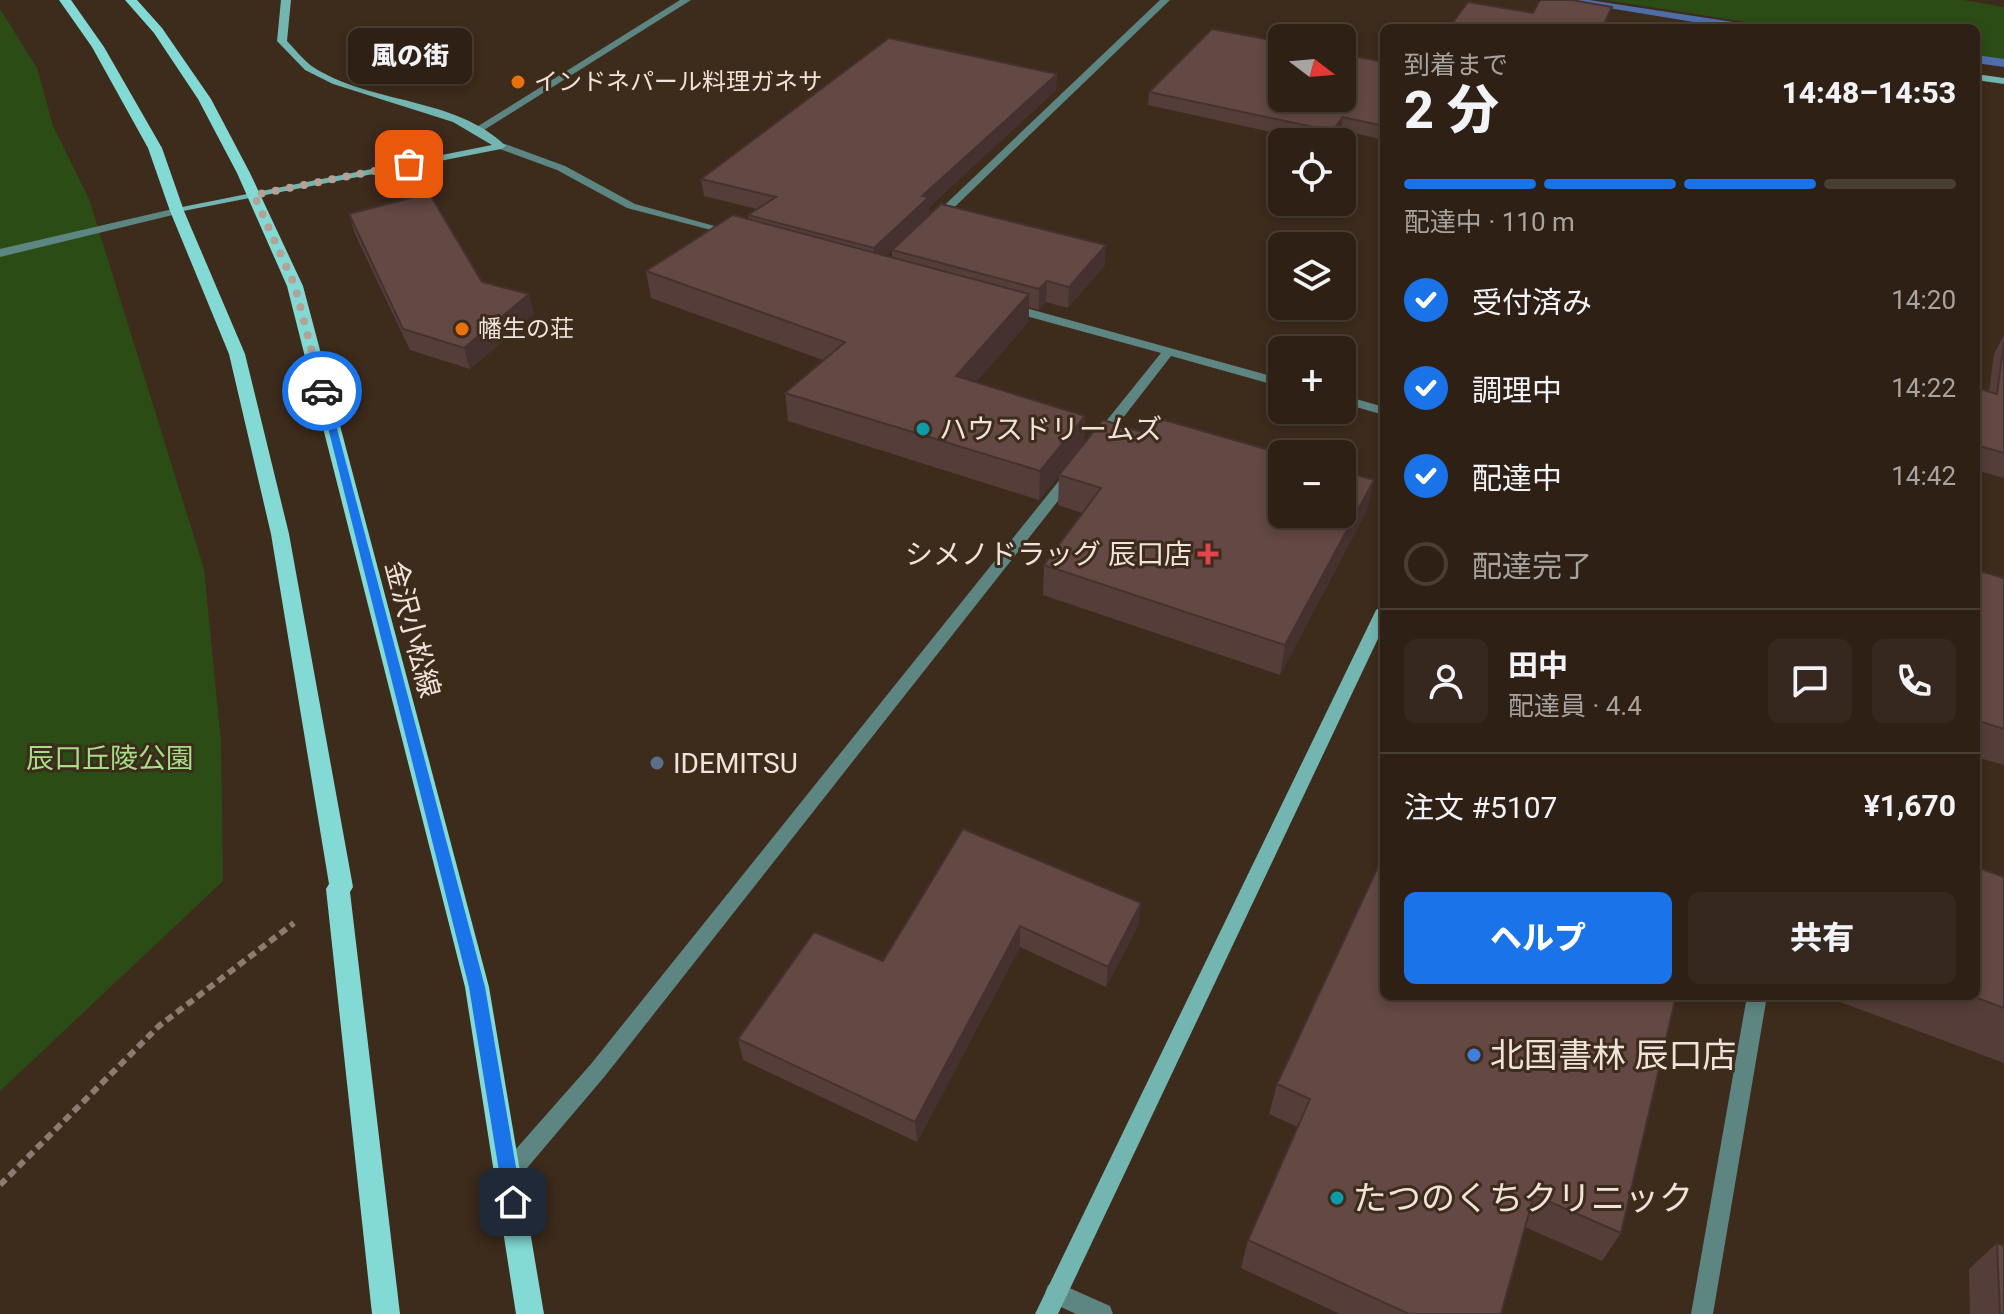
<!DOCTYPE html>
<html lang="ja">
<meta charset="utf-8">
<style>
:root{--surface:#2e2015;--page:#36281e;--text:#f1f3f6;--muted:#a7a3a0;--line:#493e34;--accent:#1a73e8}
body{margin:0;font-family:Roboto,"Noto Sans JP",sans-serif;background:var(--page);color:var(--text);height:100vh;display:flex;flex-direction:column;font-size:30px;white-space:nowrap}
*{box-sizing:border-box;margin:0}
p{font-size:26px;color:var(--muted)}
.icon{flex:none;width:44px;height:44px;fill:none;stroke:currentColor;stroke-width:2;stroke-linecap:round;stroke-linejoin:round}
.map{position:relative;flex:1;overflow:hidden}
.panel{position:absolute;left:1380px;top:24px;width:600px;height:976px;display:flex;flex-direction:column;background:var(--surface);border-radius:12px;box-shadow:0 4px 12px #0003,0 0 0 2px var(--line)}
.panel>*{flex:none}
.needle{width:52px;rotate:106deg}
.controls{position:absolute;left:1268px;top:24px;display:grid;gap:16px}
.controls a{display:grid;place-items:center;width:88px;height:88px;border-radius:12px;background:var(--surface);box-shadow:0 4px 12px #0003,0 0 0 2px var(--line);font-size:40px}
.pin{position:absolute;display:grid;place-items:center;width:68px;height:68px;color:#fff;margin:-34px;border-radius:16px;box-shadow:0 4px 12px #0006}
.courier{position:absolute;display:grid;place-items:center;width:80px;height:80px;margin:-40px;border:6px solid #1a73e8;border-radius:50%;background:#fff;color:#222;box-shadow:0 2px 10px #0007}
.bubble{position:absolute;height:56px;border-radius:12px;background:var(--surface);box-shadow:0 4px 12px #0003,0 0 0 2px var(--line);font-size:26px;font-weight:800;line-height:56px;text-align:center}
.headline em{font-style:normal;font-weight:800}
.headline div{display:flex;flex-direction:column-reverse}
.headline{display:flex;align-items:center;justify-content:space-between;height:136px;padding:0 24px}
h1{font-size:52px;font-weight:800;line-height:60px}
.bar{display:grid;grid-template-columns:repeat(4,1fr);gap:12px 8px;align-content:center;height:96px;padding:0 24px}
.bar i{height:10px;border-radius:6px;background:var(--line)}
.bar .active{background:var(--accent)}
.bar p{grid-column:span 4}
.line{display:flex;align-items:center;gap:20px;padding:0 24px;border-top:2px solid var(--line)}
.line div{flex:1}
.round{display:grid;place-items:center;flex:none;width:84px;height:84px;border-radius:12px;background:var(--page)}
ol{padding:0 24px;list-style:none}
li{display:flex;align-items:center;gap:24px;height:88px}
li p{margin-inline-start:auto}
li .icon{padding:8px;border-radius:50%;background:var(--accent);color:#fff;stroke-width:4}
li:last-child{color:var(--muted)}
li i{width:44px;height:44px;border:4px solid var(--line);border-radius:50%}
.primary-button{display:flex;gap:16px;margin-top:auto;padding:16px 24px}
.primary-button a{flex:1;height:92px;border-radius:12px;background:var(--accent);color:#fff;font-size:32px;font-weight:800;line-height:92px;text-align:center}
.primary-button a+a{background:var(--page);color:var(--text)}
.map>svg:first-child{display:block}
.green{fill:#2b4d15}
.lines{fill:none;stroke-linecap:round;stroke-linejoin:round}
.stream{fill:#4f6ea9;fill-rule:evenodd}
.path{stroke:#8c7c70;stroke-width:6;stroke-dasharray:8 5;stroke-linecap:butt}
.lane{fill:#5d8582;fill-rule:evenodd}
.street{fill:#5d8582;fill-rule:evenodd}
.secondary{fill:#73b5b0;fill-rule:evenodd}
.primary{fill:#83dad4;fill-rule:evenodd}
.wall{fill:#553e3a}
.shaded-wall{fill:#453230}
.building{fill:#634844;stroke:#453230;stroke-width:2}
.route{fill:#1a73e8}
.done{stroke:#b1a398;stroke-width:8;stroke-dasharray:0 14.4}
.food-dot{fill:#e8710a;stroke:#3d2b1c;stroke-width:3}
.culture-dot{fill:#0f9aa8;stroke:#3d2b1c;stroke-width:3}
.health-dot{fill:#e0444e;stroke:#3d2b1c;stroke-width:3}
.service-dot{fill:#5c6f8a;stroke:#3d2b1c;stroke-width:3}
.shop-dot{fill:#3f7fe0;stroke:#3d2b1c;stroke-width:3}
.labels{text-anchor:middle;stroke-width:6;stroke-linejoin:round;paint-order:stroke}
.far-poi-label{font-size:24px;fill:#efe3da;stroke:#3d2b1c;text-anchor:start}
.poi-label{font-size:28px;fill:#efe3da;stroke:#3d2b1c;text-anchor:start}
.street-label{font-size:28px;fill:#efe3da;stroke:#3d2b1c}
.park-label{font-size:28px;fill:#a5de86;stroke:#3d2b1c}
.near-poi-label{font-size:34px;fill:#efe3da;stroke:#3d2b1c;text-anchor:start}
</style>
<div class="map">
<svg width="2004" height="1314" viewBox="0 0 2004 1314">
<rect width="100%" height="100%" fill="#3d2b1c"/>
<g class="green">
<polygon points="1605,0 1963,0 2004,7 2004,62 1976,58 1976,28 1784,28"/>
<polygon points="0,9 37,68 53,126 89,199 204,569 221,742 223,881 0,1091"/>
</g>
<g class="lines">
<g class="stream">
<polygon points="1560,0 1589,0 1753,25 1759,28 1730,28"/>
<polygon points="1976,55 2004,59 2004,67 1976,63"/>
</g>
<polyline class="path" points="0,1185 159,1026 294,923"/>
<polygon class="lane" points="177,208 183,211 181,213 0,257 0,249"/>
<g class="street">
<polygon points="680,0 691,0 484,130 475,128"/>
<polygon points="1160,0 1170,0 938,223 930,223 930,219"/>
<polygon points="497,144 505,144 565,166 635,204 736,232 730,235 627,208 557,170 497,148"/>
<polygon points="1008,303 1282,379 1282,387 1171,356 1105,441 1095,441 1093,438 1095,435 1161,353 1004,310 1004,304"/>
<polygon points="1342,395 1384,407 1384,415 1342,403"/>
<polygon points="1071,471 1076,472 1078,475 1076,478 605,1076 516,1181 508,1184 500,1181 497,1174 500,1167 591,1064 1066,472"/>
<polygon points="1747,996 1767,996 1713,1314 1691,1314"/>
<polygon points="1056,1282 1110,1306 1113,1314 1076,1314 1048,1301 1045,1293 1048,1285"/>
</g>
<g class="secondary">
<path d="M 281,0 L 291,0 L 287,41 C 295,49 303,60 313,67 C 372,105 454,96 506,146 L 501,149 L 173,213 L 171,211 L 177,208 L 492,145 L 453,122 L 333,84 L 305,70 L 277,41 Z"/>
<polygon points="1976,74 2004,78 2004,84 1976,80"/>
<polygon points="1384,605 1384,626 1058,1314 1035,1314 1376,610"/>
</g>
<g class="primary">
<polygon points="59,0 71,0 104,47 162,148 184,211 245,354 289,534 353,887 350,892 400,1314 372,1314 326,889 329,884 271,534 229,354 170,211 148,148 92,47"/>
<polygon points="125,0 137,0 162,28 211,99 250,173 303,286 489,987 544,1314 516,1314 465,987 287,286 237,173 198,99 154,33"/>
</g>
</g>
<g class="wall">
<polygon points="1384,62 1384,140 1341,130 1332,142 1316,142 1148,105 1149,92"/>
<polygon points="1056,90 929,207 886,256 892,257 892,250 1105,265 1068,308 1046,302 1039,310 1029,307 1029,321 976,382 1085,416 1084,444 1039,500 788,421 785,393 823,360 651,298 646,271 749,219 748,215 757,209 704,196 701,179"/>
<polygon points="349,214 482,282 529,294 534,314 470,369 410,350 355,234"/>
<polygon points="2004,335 2004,478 1976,470 1976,388 1989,391 1994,354"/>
<polygon points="1059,475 1367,510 1280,675 1043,595 1044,565 1082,513 1058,505"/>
<polygon points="1976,570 2004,578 2004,765 1976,757"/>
<polygon points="963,829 1139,924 1106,987 1020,947 917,1142 743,1060 738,1039 883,961"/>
<polygon points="2004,877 2004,1063 1824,996 1976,996"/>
<polygon points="1277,1084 1621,1233 1602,1261 1525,1227 1501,1314 1340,1314 1241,1268 1248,1240 1298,1127 1269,1114"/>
<polygon points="1997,1243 2004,1314 1970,1314 1969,1269"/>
</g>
<g class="shaded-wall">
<polygon points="1612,7 1604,28 1602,28"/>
<polygon points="1057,74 1056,90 929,207 930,214 875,266 874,248 922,196"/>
<polygon points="1343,117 1341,130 1332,142 1330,142 1332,131"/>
<polygon points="1106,245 1105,265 1068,308 1069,287"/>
<polygon points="1047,281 1046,302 1039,310 1039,289"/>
<polygon points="529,294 534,314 470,369 464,348"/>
<polygon points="1029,294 1029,321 957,404 956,376"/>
<polygon points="1085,416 1084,444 1039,500 1040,471"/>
<polygon points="1374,480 1367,510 1280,675 1285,645"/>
<polygon points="1141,903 1139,924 1106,987 1108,967"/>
<polygon points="1020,926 1020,947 917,1142 915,1122"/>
</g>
<g class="building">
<polygon points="1540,0 1572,0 1612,7 1602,28 1449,28 1468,2 1533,13"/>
<polygon points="1212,29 1282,42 1282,98 1342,98 1342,54 1384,62 1384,126 1343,117 1332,131 1149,92"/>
<polygon points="889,38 1057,74 922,196 929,197 874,248 748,215 776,197 701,179"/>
<polygon points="429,193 482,282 529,294 464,348 403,329 349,214"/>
<polygon points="941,204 1106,245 1069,287 1047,281 1039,289 892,250"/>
<polygon points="733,215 1029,294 956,376 1085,416 1040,471 785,393 845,342 646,271"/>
<polygon points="2004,342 2004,453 1976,445 1976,388 1997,394"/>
<polygon points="1154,417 1283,454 1282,514 1342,514 1342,471 1374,480 1285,645 1044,565 1101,488 1059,475 1103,420 1142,432"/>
<polygon points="1976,570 2004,578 2004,729 1976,720"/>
<polygon points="963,829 1141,903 1108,967 1020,926 915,1122 738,1039 814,932 883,961"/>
<polygon points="1384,854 1384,996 1676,996 1621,1233 1534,1195 1501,1314 1409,1314 1248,1240 1310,1099 1277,1084"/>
<polygon points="1976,867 2004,877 2004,1008 1972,996 1976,996"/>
<polygon points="1997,1243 2004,1246 2004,1314 2000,1314"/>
</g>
<polygon class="route" points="318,388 327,391 485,987 522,1202 513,1211 504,1202 469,987"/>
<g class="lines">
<polyline class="done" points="322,391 295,286 254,195 409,164"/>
</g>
<g class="food-dot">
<circle cx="518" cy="82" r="8"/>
<circle cx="462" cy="329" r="8"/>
</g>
<g class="culture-dot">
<circle cx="923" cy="429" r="8"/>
<circle cx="1337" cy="1198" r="8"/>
</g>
<path class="health-dot" d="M1204 542h8v8h8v8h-8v8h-8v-8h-8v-8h8z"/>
<circle class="service-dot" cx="657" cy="763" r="8"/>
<circle class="shop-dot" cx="1474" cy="1055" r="8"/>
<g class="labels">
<g class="far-poi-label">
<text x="534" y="90">インドネパール料理ガネサ</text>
<text x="478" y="337">幡生の荘</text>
</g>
<g class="poi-label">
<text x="939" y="439">ハウスドリームズ</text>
<text x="1192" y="564" text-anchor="end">シメノドラッグ 辰口店</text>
<text x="673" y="773">IDEMITSU</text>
</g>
<g class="street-label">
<text transform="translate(413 629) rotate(75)" y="10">金沢小松線</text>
</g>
<g class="park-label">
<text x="110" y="768">辰口丘陵公園</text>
</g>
<g class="near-poi-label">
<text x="1490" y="1067">北国書林 辰口店</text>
<text x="1353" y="1210">たつのくちクリニック</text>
</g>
</g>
</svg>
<div class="controls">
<a><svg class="needle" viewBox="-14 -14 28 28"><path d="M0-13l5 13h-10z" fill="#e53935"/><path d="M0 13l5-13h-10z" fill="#a7a3a0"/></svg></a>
<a><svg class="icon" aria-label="locate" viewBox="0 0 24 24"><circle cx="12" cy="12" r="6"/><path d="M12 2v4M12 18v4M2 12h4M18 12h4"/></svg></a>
<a><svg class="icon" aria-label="layers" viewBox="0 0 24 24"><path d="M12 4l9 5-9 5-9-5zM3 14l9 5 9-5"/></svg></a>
<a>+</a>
<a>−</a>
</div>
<div class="pin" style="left:409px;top:164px;background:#ea580c"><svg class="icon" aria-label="bag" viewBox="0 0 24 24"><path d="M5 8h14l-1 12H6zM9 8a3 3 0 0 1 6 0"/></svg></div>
<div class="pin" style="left:513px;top:1202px;background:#1f2937"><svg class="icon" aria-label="home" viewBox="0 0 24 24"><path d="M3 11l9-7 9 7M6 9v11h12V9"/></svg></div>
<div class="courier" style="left:322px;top:391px"><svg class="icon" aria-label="car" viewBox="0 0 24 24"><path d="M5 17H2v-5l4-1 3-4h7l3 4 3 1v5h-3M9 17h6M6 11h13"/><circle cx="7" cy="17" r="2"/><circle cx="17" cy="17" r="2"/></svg></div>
<div class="bubble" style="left:348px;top:28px;width:124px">風の街</div>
<section class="panel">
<div class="headline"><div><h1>2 分</h1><p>到着まで</p></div><em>14:48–14:53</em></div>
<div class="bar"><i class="active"></i><i class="active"></i><i class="active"></i><i></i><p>配達中 · 110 m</p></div>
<ol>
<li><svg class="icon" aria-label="check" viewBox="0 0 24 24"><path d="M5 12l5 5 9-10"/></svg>受付済み<p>14:20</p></li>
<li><svg class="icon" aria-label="check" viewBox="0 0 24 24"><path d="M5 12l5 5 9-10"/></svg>調理中<p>14:22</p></li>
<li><svg class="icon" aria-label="check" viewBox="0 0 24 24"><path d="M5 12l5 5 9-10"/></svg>配達中<p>14:42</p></li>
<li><i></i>配達完了</li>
</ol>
<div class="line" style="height:144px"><a class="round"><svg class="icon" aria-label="person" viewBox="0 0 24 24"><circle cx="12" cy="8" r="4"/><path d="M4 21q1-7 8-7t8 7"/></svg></a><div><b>田中</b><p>配達員 · 4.4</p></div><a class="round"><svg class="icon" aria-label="chat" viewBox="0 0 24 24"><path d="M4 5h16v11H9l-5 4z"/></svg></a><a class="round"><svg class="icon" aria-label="phone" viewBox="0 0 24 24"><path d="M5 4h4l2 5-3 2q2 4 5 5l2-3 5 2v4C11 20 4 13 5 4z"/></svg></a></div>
<div class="line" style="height:104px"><div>注文 #5107</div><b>¥1,670</b></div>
<div class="primary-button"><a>ヘルプ</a><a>共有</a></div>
</section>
</div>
